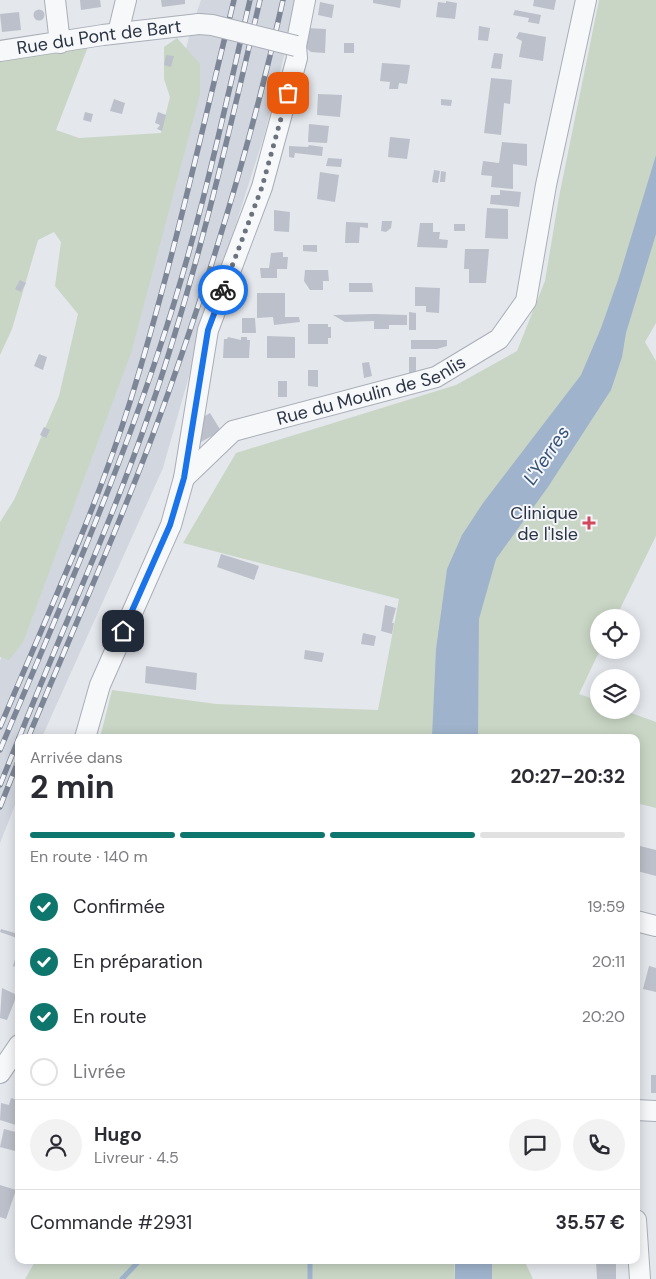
<!DOCTYPE html>
<html lang="fr">
<meta charset="utf-8">
<style>
:root{--surface:#fff;--page:#f2f2f3;--text:#2b2b33;--muted:#7c7c81;--line:#e1e1e2;--accent:#0f766e}
body{margin:0;font-family:"DM Sans",sans-serif;background:var(--page);color:var(--text);height:100vh;display:flex;flex-direction:column;font-size:19px;white-space:nowrap}
*{box-sizing:border-box;margin:0}
p{font-size:16px;color:var(--muted)}
.icon{flex:none;width:28px;height:28px;fill:none;stroke:currentColor;stroke-width:2;stroke-linecap:round;stroke-linejoin:round}
.map{position:relative;flex:1;overflow:hidden}
.drawer{position:absolute;left:15px;top:734px;width:625px;height:530px;display:flex;flex-direction:column;background:var(--surface);border-radius:10px;box-shadow:0 2px 12px #0003}
.drawer>*{flex:none}
.buttons{position:absolute;left:590px;top:609px;display:grid;gap:10px}
.buttons a{display:grid;place-items:center;width:50px;height:50px;border-radius:50%;background:var(--surface);box-shadow:0 2px 12px #0003;font-size:25px}
.pin{position:absolute;display:grid;place-items:center;width:42px;height:42px;color:#fff;margin:-21px;border-radius:10px;box-shadow:0 2px 8px #0006}
.courier{position:absolute;display:grid;place-items:center;width:50px;height:50px;margin:-25px;border:4px solid #1a73e8;border-radius:50%;background:#fff;color:#222;box-shadow:0 1px 6px #0007}
.overview em{font-style:normal;font-weight:700}
.overview div{display:flex;flex-direction:column-reverse}
.overview{display:flex;align-items:center;justify-content:space-between;height:85px;padding:0 15px}
h1{font-size:32px;font-weight:700;line-height:38px}
.bar{display:grid;grid-template-columns:repeat(4,1fr);gap:8px 5px;align-content:center;height:60px;padding:0 15px}
.bar i{height:6px;border-radius:4px;background:var(--line)}
.bar .current{background:var(--accent)}
.bar p{grid-column:span 4}
.line{display:flex;align-items:center;gap:12px;padding:0 15px;border-top:1px solid var(--line)}
.line div{flex:1}
.round{display:grid;place-items:center;flex:none;width:52px;height:52px;border-radius:26px;background:var(--page)}
ol{padding:0 15px;list-style:none}
li{display:flex;align-items:center;gap:15px;height:55px}
li p{margin-inline-start:auto}
li .icon{padding:5px;border-radius:50%;background:var(--accent);color:#fff;stroke-width:4}
li:last-child{color:var(--muted)}
li i{width:28px;height:28px;border:2px solid var(--line);border-radius:50%}
.map>svg:first-child{display:block}
.built{fill:#d2d6de}
.green{fill:#c9d6c5}
.water{fill:#9fb4cc}
.lines{fill:none;stroke-linecap:round;stroke-linejoin:round}
.stream{stroke:#9fb4cc;stroke-width:5}
.building{fill:#bbc0ca}
.minor-casing{stroke:#a9aeb7;stroke-width:22}
.minor{stroke:#f7f8fa;stroke-width:20}
.rail-casing{stroke:#7d8696;stroke-width:5.5}
.rail{stroke:#f4f6f9;stroke-width:4;stroke-dasharray:11;stroke-linecap:butt}
.minor-bridge-casing{stroke:#a9aeb7;stroke-width:22;stroke-linecap:butt}
.minor-bridge{stroke:#f7f8fa;stroke-width:20}
.done{stroke:#6c737f;stroke-width:5;stroke-dasharray:0 9}
.route{stroke:#1a73e8;stroke-width:6}
.poi-dot{fill:#d1495b;stroke:#f4f6f9;stroke-width:2}
.labels{text-anchor:middle;stroke-width:4;stroke-linejoin:round;paint-order:stroke}
.street-label{font-size:18px;fill:#2b3445;stroke:#f4f6f9}
.poi-label{font-size:18px;fill:#2b3445;stroke:#f4f6f9;text-anchor:end}
.water-label{font-size:19px;font-style:italic;fill:#34527a;stroke:#f4f6f9}
</style>
<div class="map">
<svg width="656" height="1279" viewBox="0 0 656 1279">
<rect width="100%" height="100%" fill="#e4e7ec"/>
<polygon class="built" points="201,0 298,0 264,136 202,330 163,468 42,737 19,738 19,795 0,843 0,661 117,352 190,32"/>
<g class="green">
<polygon points="599,0 656,0 656,323 645,342 656,361 656,536 616,617 599,618 600,650 579,694 599,701 599,710 623,710 656,722 656,808 636,803 636,738 100,738 112,690 216,704 378,710 399,599 183,543 236,453 456,385 517,351 545,281 559,197"/>
<polygon points="177,38 200,64 200,94 131,353 23,642 9,660 0,657 0,522 14,500 59,396 78,314 55,286 61,242 54,232 38,240 12,329 0,355 0,57 89,44 56,130 79,138 161,133 170,97 164,79 164,47"/>
<polygon points="36,1260 454,1260 455,1279 25,1279"/>
<polygon points="492,1260 524,1260 533,1279 492,1279"/>
</g>
<g class="water">
<polygon points="656,155 656,234 626,333 622,357 611,390 548,487 496,559 479,619 478,737 432,737 436,649 447,569 462,535 483,503 581,375 601,328 619,277"/>
<rect x="455" y="1260" width="37" height="19"/>
</g>
<g class="lines">
<g class="stream">
<polyline points="310,1260 310,1279"/>
<polyline points="122,1279 140,1260"/>
</g>
</g>
<g class="building">
<polygon points="80,0 100,0 101,7 81,10"/>
<polygon points="161,0 185,0 185,4 162,7"/>
<polygon points="373,0 401,0 400,8 373,3"/>
<polygon points="534,0 556,0 554,10 533,6"/>
<polygon points="446,1 457,3 455,19 436,17 438,2 446,3"/>
<polygon points="320,2 334,5 332,18 318,15"/>
<circle cx="39" cy="15" r="5.5"/>
<polygon points="515,10 541,15 539,24 528,22 529,18 513,15"/>
<polygon points="19,12 21,30 2,32 0,14"/>
<polygon points="479,26 490,28 488,41 478,40"/>
<polygon points="306,28 326,29 325,53 311,52 301,44"/>
<polygon points="519,32 546,37 543,61 519,57 522,41 516,38"/>
<rect x="344" y="43" width="10" height="10"/>
<polygon points="494,53 503,54 501,69 491,68"/>
<polygon points="166,55 174,56 171,67 164,65"/>
<polygon points="382,63 410,65 407,84 399,83 398,89 389,89 390,82 380,81"/>
<polygon points="491,78 512,80 510,104 504,103 501,135 484,133"/>
<polygon points="318,94 342,95 340,117 317,115"/>
<polygon points="114,99 125,103 122,114 110,111"/>
<polygon points="441,99 452,100 451,106 441,105"/>
<polygon points="85,112 93,114 91,122 83,120"/>
<polygon points="158,112 166,115 162,131 157,129 160,125 155,123"/>
<polygon points="309,124 329,126 327,143 308,142"/>
<polygon points="390,137 410,139 407,159 388,157"/>
<polygon points="502,142 527,144 527,166 513,164 513,189 491,187 492,176 481,175 483,161 499,163"/>
<polygon points="309,145 323,147 322,156 295,153 294,158 289,157 289,146 308,147"/>
<polygon points="328,158 342,159 341,167 326,166"/>
<polygon points="434,170 440,171 438,183 432,182"/>
<polygon points="441,171 446,172 445,182 440,182"/>
<polygon points="320,172 339,175 335,202 317,199"/>
<polygon points="500,190 521,192 519,207 490,204 491,195 500,195"/>
<polygon points="487,208 508,209 508,239 485,238"/>
<polygon points="274,210 290,212 289,232 274,231"/>
<polygon points="382,221 392,221 391,228 386,232 381,231"/>
<polygon points="346,222 368,223 368,228 360,227 359,243 345,243"/>
<polygon points="420,223 433,223 433,232 440,232 439,239 448,240 447,248 417,247"/>
<rect x="454" y="224" width="11" height="7"/>
<polygon points="303,245 317,245 317,252 303,251"/>
<polygon points="465,249 489,249 486,283 469,283 469,269 464,269"/>
<polygon points="283,252 283,257 288,257 287,269 277,269 277,278 261,278 260,268 269,268 271,253"/>
<polygon points="305,270 328,270 329,281 323,281 323,290 310,290 304,281"/>
<polygon points="20,280 26,283 21,292 15,289"/>
<polygon points="349,283 372,283 373,292 349,292"/>
<polygon points="415,287 440,288 439,313 426,312 426,306 415,306"/>
<polygon points="257,293 285,293 285,317 299,317 300,322 274,325 273,317 257,318"/>
<polygon points="409,312 416,313 416,330 409,330"/>
<polygon points="374,314 407,315 407,325 389,325 389,329 374,329 374,321 345,322 333,315"/>
<polygon points="242,318 255,318 256,333 242,333"/>
<polygon points="308,324 328,324 328,327 331,327 331,338 328,338 328,344 308,344"/>
<polygon points="267,336 295,337 295,358 267,358"/>
<polygon points="228,337 241,340 241,337 247,337 247,340 250,340 249,358 223,358 224,339 227,339"/>
<polygon points="411,340 447,340 447,346 437,349 411,349"/>
<polygon points="39,354 47,357 43,370 34,366"/>
<polygon points="409,357 416,357 416,376 409,379"/>
<polygon points="369,362 372,376 364,378 362,363"/>
<polygon points="308,370 318,370 318,387 308,386"/>
<rect x="278" y="381" width="9" height="16"/>
<polygon points="210,413 221,431 199,443 200,419"/>
<polygon points="44,427 50,430 46,438 40,435"/>
<polygon points="221,554 259,566 254,580 217,567"/>
<polygon points="385,605 396,608 392,623 394,623 392,634 381,631"/>
<polygon points="363,633 376,636 374,646 361,644"/>
<polygon points="305,650 324,653 322,662 304,659"/>
<polygon points="146,666 197,673 196,690 145,683"/>
<polygon points="636,845 656,850 656,876 637,871"/>
<polygon points="1,929 18,934 17,938 0,932"/>
<polygon points="18,949 19,949 19,968 13,966"/>
<polygon points="649,966 656,968 656,992 643,989"/>
<polygon points="2,988 17,995 7,1020 0,1018"/>
<rect x="651" y="1075" width="5" height="18"/>
<polygon points="11,1098 19,1101 19,1126 0,1120 1,1103 9,1105"/>
<polygon points="4,1129 19,1133 19,1152 0,1147"/>
<polygon points="0,1185 16,1190 6,1219 0,1217"/>
<polygon points="596,1260 616,1260 616,1279 597,1279"/>
</g>
<g class="lines">
<g class="minor-casing">
<g id="minor">
<polyline points="55,0 60,43"/>
<polyline points="118,33 126,0"/>
<path id="s1" d="M 0,51 L 103,35 L 199,24"/>
<path id="s2" d="M 184,478 L 233,431 L 436,377 L 499,339 L 526,301 L 546,185 L 586,0"/>
<polyline points="85,738 100,685 171,525 184,478 208,330 262,187 297,58 296,46 305,0"/>
<polyline points="636,921 656,926"/>
<polyline points="0,1073 19,1045"/>
<polyline points="636,1110 656,1111"/>
<polyline points="636,1220 640,1279"/>
</g>
</g>
<use href="#minor" class="minor"/>
<g class="rail-casing">
<g id="rail">
<path d="M 0,727 C 45,620 95,513 130,402 C 171,270 201,134 234,0"/>
<path d="M 19,738 C 62,629 112,522 150,411 C 196,277 228,138 260,0"/>
<path d="M 28,738 C 76,622 128,507 170,388 C 215,261 254,131 283,0"/>
<path d="M 0,750 C 56,617 115,484 160,347 C 198,234 223,116 250,0"/>
<polyline points="0,785 19,738"/>
<polyline points="0,807 19,759"/>
</g>
</g>
<use href="#rail" class="rail"/>
<g class="minor-bridge-casing">
<polyline id="minor-bridge" points="199,24 212,25 296,46"/>
</g>
<use href="#minor-bridge" class="minor-bridge"/>
</g>
<g class="lines">
<polyline class="done" points="223,290 262,187 288,93"/>
<polyline class="route" points="123,631 170,525 184,478 208,330 223,290"/>
</g>
<path class="poi-dot" d="M586.5 515.5h5v5h5v5h-5v5h-5v-5h-5v-5h5z"/>
<g class="labels">
<g class="street-label">
<text dy="6" stroke="none"><textPath href="#s1" startOffset="100">Rue du Pont de Bart</textPath></text>
<text dy="6" stroke="none"><textPath href="#s2" startOffset="212">Rue du Moulin de Senlis</textPath></text>
</g>
<g class="poi-label">
<text x="578" y="519">Clinique<tspan x="578" dy="21">de l'Isle</tspan></text>
</g>
<g class="water-label">
<text transform="translate(546 455) rotate(-56)" y="7">L'Yerres</text>
</g>
</g>
</svg>
<div class="buttons">
<a><svg class="icon" aria-label="locate" viewBox="0 0 24 24"><circle cx="12" cy="12" r="6"/><path d="M12 2v4M12 18v4M2 12h4M18 12h4"/></svg></a>
<a><svg class="icon" aria-label="layers" viewBox="0 0 24 24"><path d="M12 4l9 5-9 5-9-5zM3 14l9 5 9-5"/></svg></a>
</div>
<div class="pin" style="left:288px;top:93px;background:#ea580c"><svg class="icon" aria-label="bag" viewBox="0 0 24 24"><path d="M5 8h14l-1 12H6zM9 8a3 3 0 0 1 6 0"/></svg></div>
<div class="pin" style="left:123px;top:631px;background:#1f2937"><svg class="icon" aria-label="home" viewBox="0 0 24 24"><path d="M3 11l9-7 9 7M6 9v11h12V9"/></svg></div>
<div class="courier" style="left:223px;top:290px"><svg class="icon" aria-label="bike" viewBox="0 0 24 24"><circle cx="6" cy="16" r="4"/><circle cx="18" cy="16" r="4"/><path d="M6 16l4-8h5l3 8M10 8l3 8H6M13 5h3"/></svg></div>
<section class="drawer">
<div class="overview"><div><h1>2 min</h1><p>Arrivée dans</p></div><em>20:27–20:32</em></div>
<div class="bar"><i class="current"></i><i class="current"></i><i class="current"></i><i></i><p>En route · 140 m</p></div>
<ol>
<li><svg class="icon" aria-label="check" viewBox="0 0 24 24"><path d="M5 12l5 5 9-10"/></svg>Confirmée<p>19:59</p></li>
<li><svg class="icon" aria-label="check" viewBox="0 0 24 24"><path d="M5 12l5 5 9-10"/></svg>En préparation<p>20:11</p></li>
<li><svg class="icon" aria-label="check" viewBox="0 0 24 24"><path d="M5 12l5 5 9-10"/></svg>En route<p>20:20</p></li>
<li><i></i>Livrée</li>
</ol>
<div class="line" style="height:90px"><a class="round"><svg class="icon" aria-label="person" viewBox="0 0 24 24"><circle cx="12" cy="8" r="4"/><path d="M4 21q1-7 8-7t8 7"/></svg></a><div><b>Hugo</b><p>Livreur · 4.5</p></div><a class="round"><svg class="icon" aria-label="chat" viewBox="0 0 24 24"><path d="M4 5h16v11H9l-5 4z"/></svg></a><a class="round"><svg class="icon" aria-label="phone" viewBox="0 0 24 24"><path d="M5 4h4l2 5-3 2q2 4 5 5l2-3 5 2v4C11 20 4 13 5 4z"/></svg></a></div>
<div class="line" style="height:65px"><div>Commande #2931</div><b>35.57 €</b></div>
</section>
</div>
